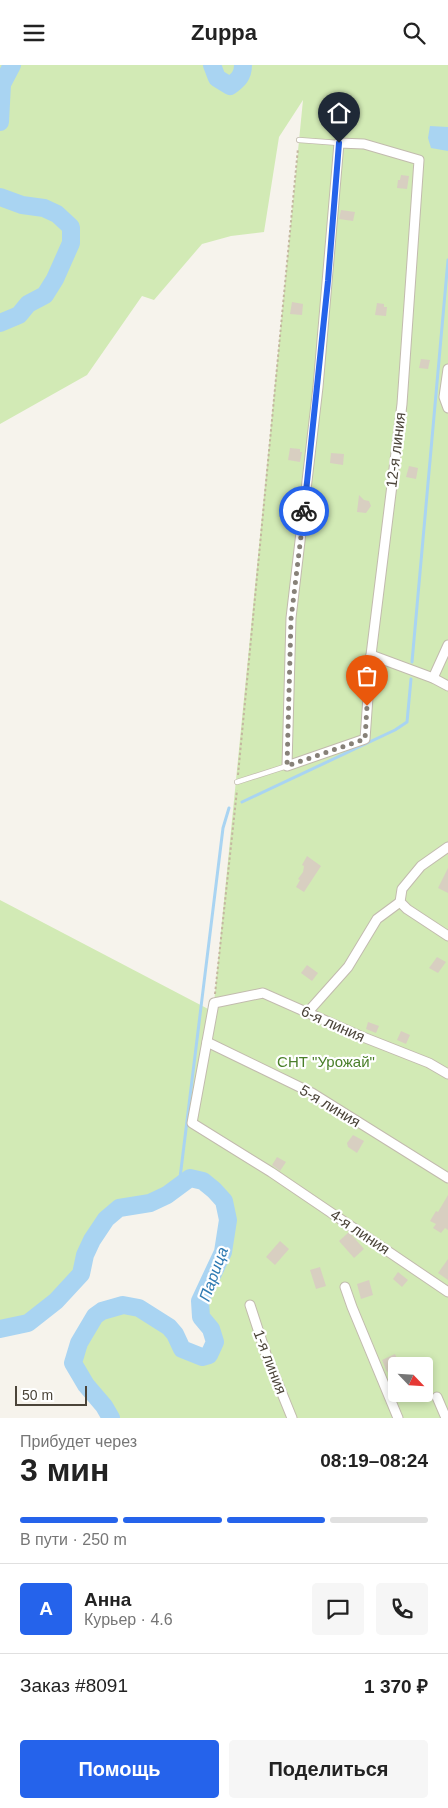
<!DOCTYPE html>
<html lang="ru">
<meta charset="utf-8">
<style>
:root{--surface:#fff;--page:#f6f6f6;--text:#222;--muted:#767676;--line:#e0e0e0;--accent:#2563eb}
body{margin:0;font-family:Helvetica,sans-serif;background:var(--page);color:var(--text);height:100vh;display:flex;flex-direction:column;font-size:19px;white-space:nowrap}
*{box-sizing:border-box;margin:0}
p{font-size:16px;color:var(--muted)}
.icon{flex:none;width:28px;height:28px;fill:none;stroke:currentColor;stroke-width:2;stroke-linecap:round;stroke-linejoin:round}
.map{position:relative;height:1353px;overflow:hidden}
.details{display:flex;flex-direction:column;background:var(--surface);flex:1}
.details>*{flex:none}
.needle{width:32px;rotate:115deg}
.fabs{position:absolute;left:388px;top:1292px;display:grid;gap:10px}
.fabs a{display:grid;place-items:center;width:45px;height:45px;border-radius:5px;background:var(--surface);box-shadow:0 2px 8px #0003;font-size:25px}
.scale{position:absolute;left:15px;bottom:12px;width:72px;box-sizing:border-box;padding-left:5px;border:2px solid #4b4439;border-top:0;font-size:14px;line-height:18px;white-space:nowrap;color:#4b4439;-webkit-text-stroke:4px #fff;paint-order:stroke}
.pin{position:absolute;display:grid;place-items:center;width:42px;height:42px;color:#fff;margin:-51px -21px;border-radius:50% 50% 50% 0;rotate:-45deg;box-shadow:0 0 5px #0007}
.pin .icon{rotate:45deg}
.courier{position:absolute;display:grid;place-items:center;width:50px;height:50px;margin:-25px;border:4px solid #2563eb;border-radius:50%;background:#fff;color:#222;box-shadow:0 1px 6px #0007}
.overview em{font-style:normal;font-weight:600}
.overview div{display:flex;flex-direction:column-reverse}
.overview{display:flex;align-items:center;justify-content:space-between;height:85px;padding:0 20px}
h1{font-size:32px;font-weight:600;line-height:38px}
.bar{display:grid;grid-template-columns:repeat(4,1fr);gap:8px 5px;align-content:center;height:60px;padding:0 20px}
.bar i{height:6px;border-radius:4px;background:var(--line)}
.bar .active{background:var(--accent)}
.bar p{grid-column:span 4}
.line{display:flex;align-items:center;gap:12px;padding:0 20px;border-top:1px solid var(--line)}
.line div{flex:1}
.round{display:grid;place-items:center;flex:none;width:52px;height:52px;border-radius:5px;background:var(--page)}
.cta{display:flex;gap:10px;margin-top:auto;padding:10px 20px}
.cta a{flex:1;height:58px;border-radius:5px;background:var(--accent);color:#fff;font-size:20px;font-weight:600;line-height:58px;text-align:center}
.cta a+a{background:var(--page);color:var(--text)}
header{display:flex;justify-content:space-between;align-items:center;height:65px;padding:0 20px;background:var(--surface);font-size:22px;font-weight:600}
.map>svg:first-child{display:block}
.green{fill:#d2eab5;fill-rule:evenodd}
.water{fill:#a9d4f2}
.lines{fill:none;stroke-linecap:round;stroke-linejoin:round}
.stream{stroke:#a9d4f2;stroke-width:3}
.river{stroke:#a9d4f2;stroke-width:18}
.building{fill:#d8cfc1}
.lane-casing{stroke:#c2bbae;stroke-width:6}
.street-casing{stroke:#c2bbae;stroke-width:11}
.path{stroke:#c4b79f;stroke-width:2;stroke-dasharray:2.5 2.5;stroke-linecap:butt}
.lane{stroke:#fff;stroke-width:4.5}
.street{stroke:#fff;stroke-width:9}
.done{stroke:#878178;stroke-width:5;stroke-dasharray:0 9}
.route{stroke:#2563eb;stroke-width:6}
.labels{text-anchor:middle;stroke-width:4.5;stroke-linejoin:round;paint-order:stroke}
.street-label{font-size:15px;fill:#4b4439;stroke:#fff}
.park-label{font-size:15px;fill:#4a7f2a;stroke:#fff}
.water-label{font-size:16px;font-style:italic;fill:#2e7ab2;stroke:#fff}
</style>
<header><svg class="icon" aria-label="menu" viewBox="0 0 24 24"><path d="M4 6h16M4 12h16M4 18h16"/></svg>Zuppa<svg class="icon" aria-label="search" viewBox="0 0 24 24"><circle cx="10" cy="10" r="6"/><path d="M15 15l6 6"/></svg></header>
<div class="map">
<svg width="448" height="1353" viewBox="0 0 448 1353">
<rect width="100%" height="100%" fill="#f6f3ec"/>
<path class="green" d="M 0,0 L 448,0 L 448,1353 L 111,1353 L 104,1341 L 86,1320 L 73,1298 L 79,1278 L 95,1251 L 102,1246 L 123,1240 L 139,1243 L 169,1262 L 175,1269 L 182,1284 L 202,1292 L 209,1290 L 215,1277 L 211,1264 L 201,1252 L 200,1236 L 223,1187 L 228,1155 L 224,1136 L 214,1125 L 203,1116 L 190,1113 L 167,1130 L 150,1138 L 119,1143 L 106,1154 L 92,1175 L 85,1190 L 81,1209 L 56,1236 L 28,1258 L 0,1264 L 0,835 L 212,946 L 214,938 L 303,35 L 279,72 L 264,167 L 231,171 L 202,179 L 154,235 L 142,231 L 87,310 L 0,359 ZM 396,1301 L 424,1301 L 424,1329 L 396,1329 Z"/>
<polygon class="water" points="430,61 448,62 448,86 431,83 428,73"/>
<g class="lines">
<g class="stream">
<polyline points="412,597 448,195"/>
<polyline points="242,737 395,665 407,657 411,614"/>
<polyline points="179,1121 223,763 229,743"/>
</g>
<g class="river">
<path d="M 212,0 L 217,13 L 230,21 C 238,15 243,11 243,0"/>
<polyline points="0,57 2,19 12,0"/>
<polyline points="0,132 22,140 44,143 57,149 71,162 71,178 55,214 45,230 28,239 19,250 0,258"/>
<polyline points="0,1264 28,1258 56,1236 81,1209 85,1190 92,1175 106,1154 119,1143 150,1138 167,1130 190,1113 203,1116 214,1125 224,1136 228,1155 223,1187 200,1236 201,1252 211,1264 215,1277 209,1290 202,1292 182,1284 175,1269 169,1262 139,1243 123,1240 102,1246 95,1251 79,1278 73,1298 86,1320 104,1341 111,1353"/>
</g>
</g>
<g class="building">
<polygon points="401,110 409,111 407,124 397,123 398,115 400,115"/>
<polygon points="341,145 355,147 353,156 339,154"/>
<polygon points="292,237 303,239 302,250 290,249"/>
<polygon points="377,238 384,239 384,242 387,242 386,251 375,250"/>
<polygon points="421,294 430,295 428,304 419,303"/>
<polygon points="290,383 300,384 300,387 302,387 300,397 288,395"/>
<polygon points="331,388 344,389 343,400 330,398"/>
<polygon points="409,401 418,403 416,414 406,412"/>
<polygon points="359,430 364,435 369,436 371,441 366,448 357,447"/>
<polygon points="307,791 321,801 304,827 296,822 300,815 298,814 303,807 304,801 302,800"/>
<polygon points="448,803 448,828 438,823"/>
<polygon points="437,892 446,897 438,908 429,903"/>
<polygon points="307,900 318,908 312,916 301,908"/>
<polygon points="368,957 379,961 376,968 366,964"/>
<polygon points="401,966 410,970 406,979 397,975"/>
<polygon points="353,1070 364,1076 357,1088 348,1082 347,1078"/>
<polygon points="277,1092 286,1097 280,1106 272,1100"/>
<polygon points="448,1130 448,1165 445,1163 441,1168 433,1163 436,1159 430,1156 436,1146 438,1147"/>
<polygon points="349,1167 364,1184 354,1193 339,1176"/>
<polygon points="280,1176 289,1184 275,1200 266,1192"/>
<polygon points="448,1194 448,1215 438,1208"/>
<polygon points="320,1202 326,1221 316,1224 310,1205"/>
<polygon points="398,1207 408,1215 402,1222 393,1214"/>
<polygon points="369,1215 373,1230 361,1234 357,1219"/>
<polygon points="395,1289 400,1300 387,1307 382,1295"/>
</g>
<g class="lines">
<g class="lane-casing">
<g id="lane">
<polyline points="299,75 339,78"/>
<polyline points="237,717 287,701"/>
</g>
</g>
<g class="street-casing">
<g id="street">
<polygon points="339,78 364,79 419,95 402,339 371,590 365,674 287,701 291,553 318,322"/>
<polyline points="448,304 444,332 448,343"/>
<polyline points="371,590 433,613 448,621"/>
<polyline points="433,613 448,580"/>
<polyline points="448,782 421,801 402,824 400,837 407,844 448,871"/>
<polyline points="307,948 348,902 377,854 400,837"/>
<polyline points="207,977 312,1028 448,1113"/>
<polyline points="448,1009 429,998 358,970 263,928 214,938 192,1058 271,1107 448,1227"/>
<polyline points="345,1222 352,1242 398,1353"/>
<polyline points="250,1240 266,1289 292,1353"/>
<polyline points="437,1332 446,1353"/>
</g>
</g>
<g class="path">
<polyline points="238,710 298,83"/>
<polyline points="215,929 237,725"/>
</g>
<use href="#lane" class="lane"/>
<use href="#street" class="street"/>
</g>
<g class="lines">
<polyline class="done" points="304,446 291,554 287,701 365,674 367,641"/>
<polyline class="route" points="304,446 328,216 339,78"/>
</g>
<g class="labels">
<g class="street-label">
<text transform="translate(396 385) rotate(-83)" y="5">12-я линия</text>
<text transform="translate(333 959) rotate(24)" y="5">6-я линия</text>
<text transform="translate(330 1041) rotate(31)" y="5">5-я линия</text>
<text transform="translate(360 1167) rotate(34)" y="5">4-я линия</text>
<text transform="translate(270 1297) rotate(69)" y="5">1-я линия</text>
</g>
<g class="park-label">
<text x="326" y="1002">СНТ "Урожай"</text>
</g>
<g class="water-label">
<text transform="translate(213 1209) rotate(-70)" y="6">Парица</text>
</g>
</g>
</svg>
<div class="fabs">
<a><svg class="needle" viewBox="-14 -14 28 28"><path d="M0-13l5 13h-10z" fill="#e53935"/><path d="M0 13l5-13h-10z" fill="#767676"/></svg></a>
</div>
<div class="scale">50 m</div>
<div class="pin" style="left:367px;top:641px;background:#ea580c"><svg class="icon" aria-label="bag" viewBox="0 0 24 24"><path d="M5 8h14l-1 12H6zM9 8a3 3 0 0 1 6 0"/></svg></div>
<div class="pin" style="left:339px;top:78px;background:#1f2937"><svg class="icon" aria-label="home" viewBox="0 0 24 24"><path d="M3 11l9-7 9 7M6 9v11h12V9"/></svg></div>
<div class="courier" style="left:304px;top:446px"><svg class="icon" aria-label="bike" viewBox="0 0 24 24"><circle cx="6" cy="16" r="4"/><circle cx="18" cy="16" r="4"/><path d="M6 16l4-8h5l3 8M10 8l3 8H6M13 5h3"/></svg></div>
</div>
<section class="details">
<div class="overview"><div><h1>3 мин</h1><p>Прибудет через</p></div><em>08:19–08:24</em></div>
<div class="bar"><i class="active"></i><i class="active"></i><i class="active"></i><i></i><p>В пути · 250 m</p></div>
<div class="line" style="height:90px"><b class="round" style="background:var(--accent);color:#fff">А</b><div><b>Анна</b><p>Курьер · 4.6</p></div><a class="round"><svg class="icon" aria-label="chat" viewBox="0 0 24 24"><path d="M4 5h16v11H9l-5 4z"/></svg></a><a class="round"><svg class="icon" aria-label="phone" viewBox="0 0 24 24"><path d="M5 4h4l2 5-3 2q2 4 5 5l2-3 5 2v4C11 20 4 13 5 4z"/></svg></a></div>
<div class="line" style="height:65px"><div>Заказ #8091</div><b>1 370 ₽</b></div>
<div class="cta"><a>Помощь</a><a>Поделиться</a></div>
</section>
